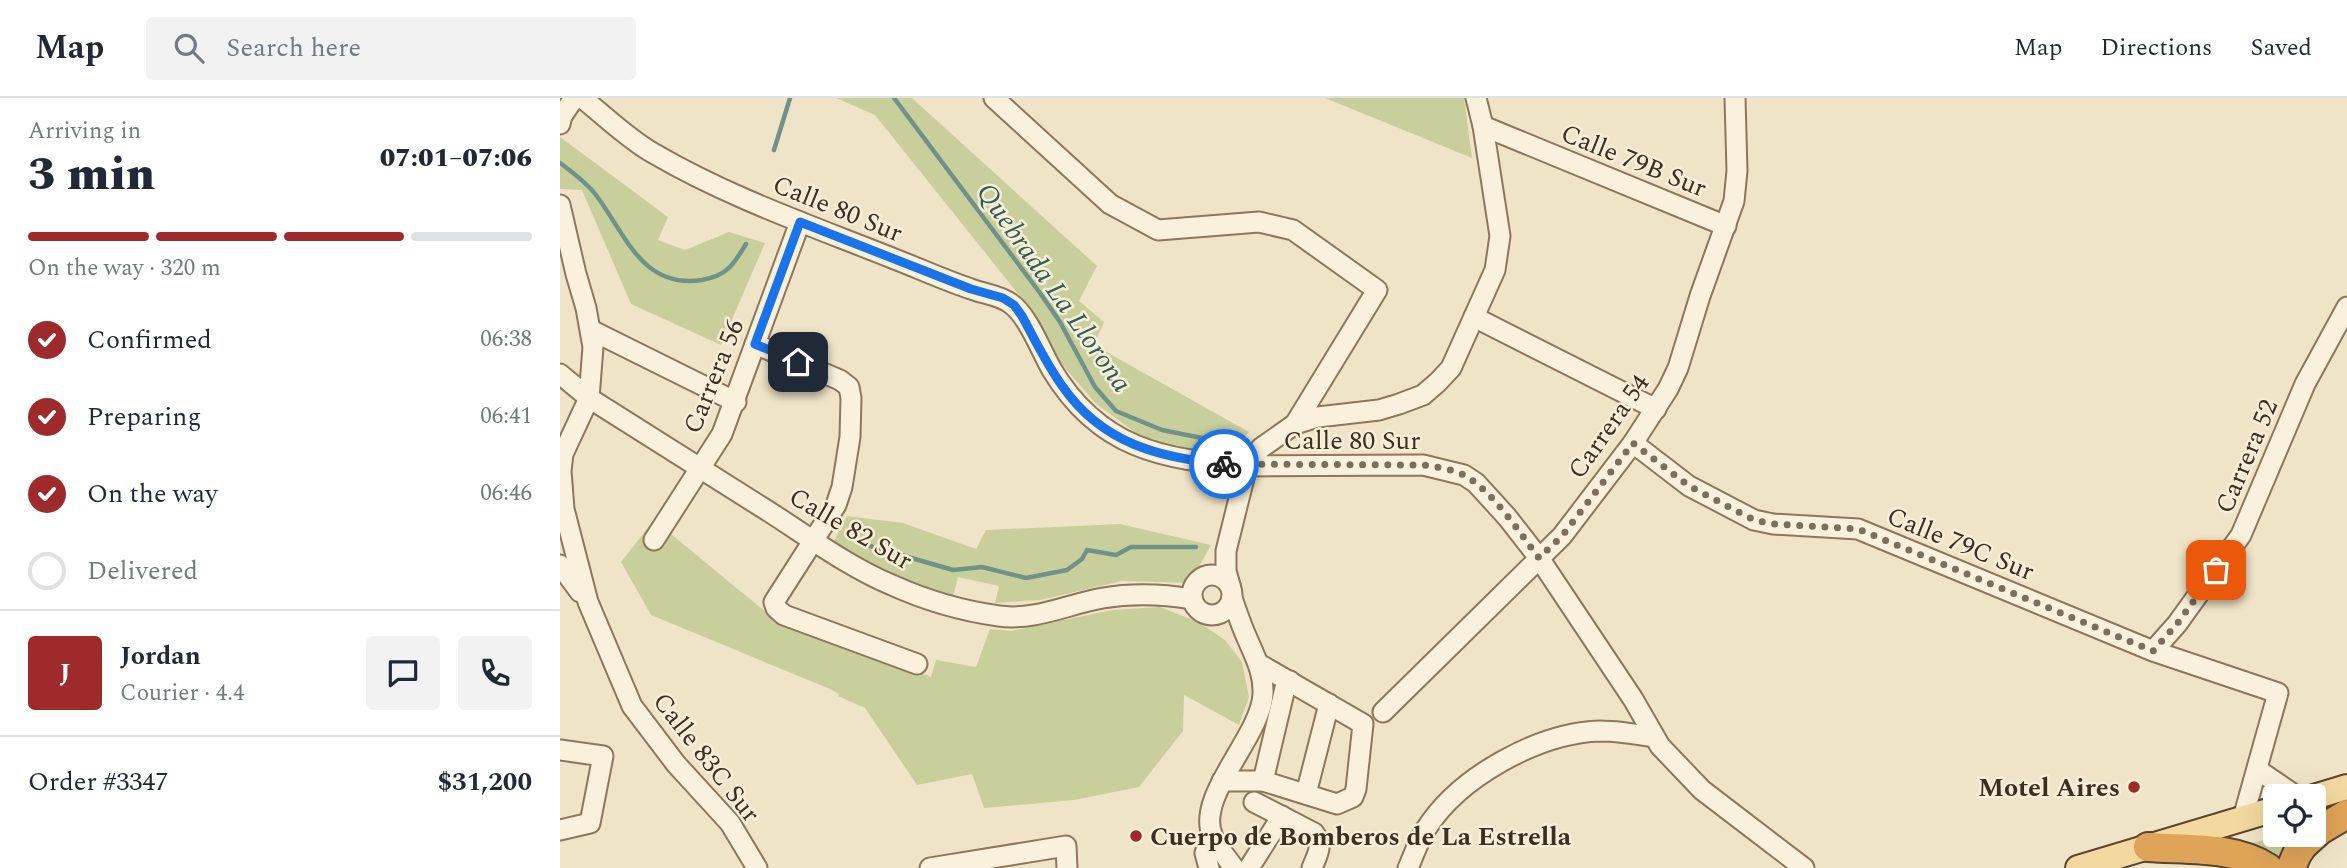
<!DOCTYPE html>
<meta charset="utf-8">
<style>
:root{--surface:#fff;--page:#f2f2f3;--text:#1f2937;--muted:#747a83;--line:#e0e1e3;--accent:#9e2a2b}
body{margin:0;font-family:Spectral,serif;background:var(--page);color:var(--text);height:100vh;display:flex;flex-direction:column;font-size:26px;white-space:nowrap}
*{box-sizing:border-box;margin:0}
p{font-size:23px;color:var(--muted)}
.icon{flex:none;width:38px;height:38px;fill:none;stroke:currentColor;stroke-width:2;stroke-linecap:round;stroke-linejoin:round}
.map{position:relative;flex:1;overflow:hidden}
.details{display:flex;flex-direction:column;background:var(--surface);width:560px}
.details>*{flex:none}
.fabs{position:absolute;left:1703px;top:686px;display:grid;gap:14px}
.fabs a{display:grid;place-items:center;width:63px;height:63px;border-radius:7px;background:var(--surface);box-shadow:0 7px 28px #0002;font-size:35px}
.pin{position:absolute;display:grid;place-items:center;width:60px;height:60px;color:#fff;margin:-30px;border-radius:14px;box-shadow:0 4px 10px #0006}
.courier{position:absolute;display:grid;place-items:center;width:70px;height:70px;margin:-35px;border:5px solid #1a73e8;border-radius:50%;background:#fff;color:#222;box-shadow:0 2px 9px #0007}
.summary em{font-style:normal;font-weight:800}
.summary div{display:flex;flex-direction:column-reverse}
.summary{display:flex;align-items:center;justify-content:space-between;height:119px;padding:0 28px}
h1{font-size:46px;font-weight:800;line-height:52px}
.bar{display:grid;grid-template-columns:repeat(4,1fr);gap:10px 7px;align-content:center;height:84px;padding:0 28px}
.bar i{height:9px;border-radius:5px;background:var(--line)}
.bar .on{background:var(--accent)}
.bar p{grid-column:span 4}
.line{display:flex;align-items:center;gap:18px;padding:0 28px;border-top:2px solid var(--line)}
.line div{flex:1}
.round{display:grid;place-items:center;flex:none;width:74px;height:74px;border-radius:7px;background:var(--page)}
ol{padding:0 28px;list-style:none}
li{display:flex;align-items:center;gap:21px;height:77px}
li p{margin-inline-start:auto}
li .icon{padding:7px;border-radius:50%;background:var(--accent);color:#fff;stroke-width:4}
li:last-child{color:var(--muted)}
li i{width:38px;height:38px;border:4px solid var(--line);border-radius:50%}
header{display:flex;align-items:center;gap:42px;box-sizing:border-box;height:98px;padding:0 35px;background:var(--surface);border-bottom:2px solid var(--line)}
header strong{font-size:33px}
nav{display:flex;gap:38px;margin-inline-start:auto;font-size:24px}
.search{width:490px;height:63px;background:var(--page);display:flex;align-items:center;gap:18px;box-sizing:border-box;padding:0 24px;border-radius:7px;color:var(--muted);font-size:26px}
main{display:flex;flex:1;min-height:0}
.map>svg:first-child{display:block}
.green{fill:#c9cf9b}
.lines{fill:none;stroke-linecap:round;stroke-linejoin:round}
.stream{stroke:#6f938a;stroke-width:4.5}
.minor-casing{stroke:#8d765c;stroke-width:23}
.major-casing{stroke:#5b4430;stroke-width:28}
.highway-casing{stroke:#5b4430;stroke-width:32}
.minor{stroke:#faf1dc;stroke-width:19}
.major{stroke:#f3d9a0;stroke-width:24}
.highway{stroke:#e0a458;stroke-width:28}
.done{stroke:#7c6e5b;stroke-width:7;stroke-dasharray:0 12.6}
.route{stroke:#1a73e8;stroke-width:9}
.poi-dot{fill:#9e2a2b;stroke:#f7eed8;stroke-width:2.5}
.labels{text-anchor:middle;stroke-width:5;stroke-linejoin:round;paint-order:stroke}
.street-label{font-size:26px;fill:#3d2e20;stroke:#f7eed8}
.poi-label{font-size:26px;font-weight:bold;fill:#3d2e20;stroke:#f7eed8;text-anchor:end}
.water-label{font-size:28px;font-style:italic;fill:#2f5d5a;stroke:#f7eed8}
</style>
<header>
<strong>Map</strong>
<div class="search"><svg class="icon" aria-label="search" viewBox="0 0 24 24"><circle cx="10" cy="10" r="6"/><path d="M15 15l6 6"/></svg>Search here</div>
<nav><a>Map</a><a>Directions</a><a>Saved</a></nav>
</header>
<main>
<section class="details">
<div class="summary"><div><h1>3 min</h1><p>Arriving in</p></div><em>07:01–07:06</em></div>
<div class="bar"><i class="on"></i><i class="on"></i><i class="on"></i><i></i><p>On the way · 320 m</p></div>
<ol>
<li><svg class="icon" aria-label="check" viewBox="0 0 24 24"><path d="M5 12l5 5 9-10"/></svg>Confirmed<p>06:38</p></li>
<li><svg class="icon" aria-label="check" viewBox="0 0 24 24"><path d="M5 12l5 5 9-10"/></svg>Preparing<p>06:41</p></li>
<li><svg class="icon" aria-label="check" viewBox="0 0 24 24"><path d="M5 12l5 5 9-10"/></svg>On the way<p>06:46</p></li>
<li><i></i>Delivered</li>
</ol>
<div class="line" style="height:126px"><b class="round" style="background:var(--accent);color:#fff">J</b><div><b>Jordan</b><p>Courier · 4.4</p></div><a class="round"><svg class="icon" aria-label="chat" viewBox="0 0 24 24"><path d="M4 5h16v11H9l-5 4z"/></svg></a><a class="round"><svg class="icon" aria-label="phone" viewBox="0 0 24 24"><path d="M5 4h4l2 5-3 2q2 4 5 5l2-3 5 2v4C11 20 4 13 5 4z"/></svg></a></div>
<div class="line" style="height:91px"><div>Order #3347</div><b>$31,200</b></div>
</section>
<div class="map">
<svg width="1787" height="770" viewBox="0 0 1787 770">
<rect width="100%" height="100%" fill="#f0e4c8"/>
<g class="green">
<polygon points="276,0 352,0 537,168 519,203 544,224 534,247 689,334 668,356 615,353 583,340 535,305 495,258 463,202 315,17"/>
<polygon points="765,0 904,0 912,60"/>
<polygon points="0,39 108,119 98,142 125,152 169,134 205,145 161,247 71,206 22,92 0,91"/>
<polygon points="287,418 343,425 416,451 426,432 560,426 651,447 630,485 562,483 480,502 435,505 439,488 398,479 393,499 330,477 273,445"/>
<polygon points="94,422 202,511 371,579 376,562 416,569 430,531 451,533 552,512 600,509 638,524 665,542 682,564 689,599 679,627 624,597 623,633 579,689 514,702 424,710 412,676 357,687 305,610 278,598 279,596 270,591 91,517 61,464"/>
<polygon points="1720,738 1729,745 1720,765 1672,750"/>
</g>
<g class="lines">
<g class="stream">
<polyline points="334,0 480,195 500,224 535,289 556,313 602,332 662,344"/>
<polyline points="214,52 230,0"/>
<path d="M 0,65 C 13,75 26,84 36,97 C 66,137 82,191 142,182 C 168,177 173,167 186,146"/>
<polyline points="310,448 393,472 422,469 466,480 507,472 522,461 527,452 556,457 571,449 636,449"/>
</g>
<g class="minor-casing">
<g id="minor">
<path d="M 22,0 C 45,18 68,41 93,55 C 168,99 252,128 332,160 C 358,170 384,182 411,191 C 424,196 439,197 450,205 C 468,217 481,253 492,272 C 539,350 602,362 687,368 L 863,367 L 904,377 L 916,385 L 947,419 L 979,460 L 1073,601 L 1100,648 L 1142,692 L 1244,770"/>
<polyline points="434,0 550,106 598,132 699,124 733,132 817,192 735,326"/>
<polyline points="0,26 2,18 14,0"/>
<polyline points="923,28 1166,128"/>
<polyline points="0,107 16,176 26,210 33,249 29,300 3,356 1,373 4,411 28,504 72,608 116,666 170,725 197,770"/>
<polyline points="914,219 1096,311"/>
<polyline points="31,232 176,304"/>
<polyline points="195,246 280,282 289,289 291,300 290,339 282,389 276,407 214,504 216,510 224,517 357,566"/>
<path d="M 0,276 L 29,300 C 86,336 143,372 200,408 C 242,434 286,468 332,487 C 365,502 403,513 439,518 C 475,523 508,506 543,500 C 573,495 602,496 632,501"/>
<polyline points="1073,345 1129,388 1194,422 1213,426 1298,431 1593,553 1718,595 1683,720"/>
<polyline points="94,442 162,336 240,124"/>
<polyline points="0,467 20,494"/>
<circle cx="652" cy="497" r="20"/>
<polyline points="670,487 666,473 666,453 687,368 701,350 735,326 758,319 819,312 839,306 863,297 878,284 891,270 935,172 940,138 923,28 916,0"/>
<path d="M 672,500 C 677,514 681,527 687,540 C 695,559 704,575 703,596 C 701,639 634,699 653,739 C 658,750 667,760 674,770"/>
<polyline points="1593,553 1617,526 1681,437 1745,286 1787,209"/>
<polyline points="823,614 1002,438 1073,345 1108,291 1118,270 1140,198 1174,103 1177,73 1175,0"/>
<polyline points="0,652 43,658 30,725 0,732"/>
<polyline points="1698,672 1736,698"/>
<polyline points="662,683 703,683 777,706 793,699 796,691 803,626 699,566"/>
<polyline points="703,683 725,590 730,583"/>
<polyline points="746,696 769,606"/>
<path d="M 694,704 L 754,735 C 764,748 757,757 752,770"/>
<polyline points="370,770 506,748 507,770"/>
<polyline points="649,770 645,755 652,738"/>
<polyline points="689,770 722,718"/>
<path d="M 848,770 C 854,757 858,743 866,731 C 899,679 978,635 1040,633 C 1058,633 1076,636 1094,639"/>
</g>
</g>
<g class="major-casing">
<g id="major">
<polyline points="1754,699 1787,689"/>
<polyline points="1518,770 1715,711"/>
</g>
</g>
<g class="highway-casing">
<g id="highway">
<path d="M 1588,749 C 1627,752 1675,748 1708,770"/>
<polyline points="1741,749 1760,732 1787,716"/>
<polyline points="1731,770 1737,756 1750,737"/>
</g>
</g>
<use href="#minor" class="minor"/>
<use href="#major" class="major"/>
<use href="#highway" class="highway"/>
</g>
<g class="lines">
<path class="done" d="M 664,366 L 863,367 C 877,369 893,371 906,378 C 934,395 959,434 979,460 L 1002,438 L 1073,345 L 1129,388 L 1194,422 L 1213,426 L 1298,431 L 1593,553 L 1617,526 L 1656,472"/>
<path class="route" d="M 238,264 L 195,246 L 240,124 L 411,191 L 443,200 L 454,207 L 462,218 C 475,242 487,267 503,289 C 542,345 599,360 664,366"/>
</g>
<g class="poi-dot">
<circle cx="1574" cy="689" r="7"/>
<circle cx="576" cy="738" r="7"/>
</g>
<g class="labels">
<g class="street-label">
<text transform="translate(1074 62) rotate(22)" y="9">Calle 79B Sur</text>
<text transform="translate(278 110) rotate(22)" y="9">Calle 80 Sur</text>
<text transform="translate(153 278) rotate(-68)" y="9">Carrera 56</text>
<text transform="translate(1048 328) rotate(-55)" y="9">Carrera 54</text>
<text x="792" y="351">Calle 80 Sur</text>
<text transform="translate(1686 358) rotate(-67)" y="9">Carrera 52</text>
<text transform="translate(291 430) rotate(30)" y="9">Calle 82 Sur</text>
<text transform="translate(1401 445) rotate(22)" y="9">Calle 79C Sur</text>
<text transform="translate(147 659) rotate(52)" y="9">Calle 83C Sur</text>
</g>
<g class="poi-label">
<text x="1560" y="698">Motel Aires</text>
<text x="590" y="747" text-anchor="start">Cuerpo de Bomberos de La Estrella</text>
</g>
<g class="water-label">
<text transform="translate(495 189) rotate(55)" y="10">Quebrada La Llorona</text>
</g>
</g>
</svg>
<div class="fabs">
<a><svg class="icon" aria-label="locate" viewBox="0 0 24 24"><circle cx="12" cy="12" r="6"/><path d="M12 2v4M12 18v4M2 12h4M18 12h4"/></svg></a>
</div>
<div class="pin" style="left:1656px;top:472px;background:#ea580c"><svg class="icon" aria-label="bag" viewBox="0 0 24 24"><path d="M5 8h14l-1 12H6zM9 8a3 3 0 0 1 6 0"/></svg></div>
<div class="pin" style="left:238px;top:264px;background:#1f2937"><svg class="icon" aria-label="home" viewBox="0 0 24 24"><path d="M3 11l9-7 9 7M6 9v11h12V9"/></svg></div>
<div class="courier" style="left:664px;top:366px"><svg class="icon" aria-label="bike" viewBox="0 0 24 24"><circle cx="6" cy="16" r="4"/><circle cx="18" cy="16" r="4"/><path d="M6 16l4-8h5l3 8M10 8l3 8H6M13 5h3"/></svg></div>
</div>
</main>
